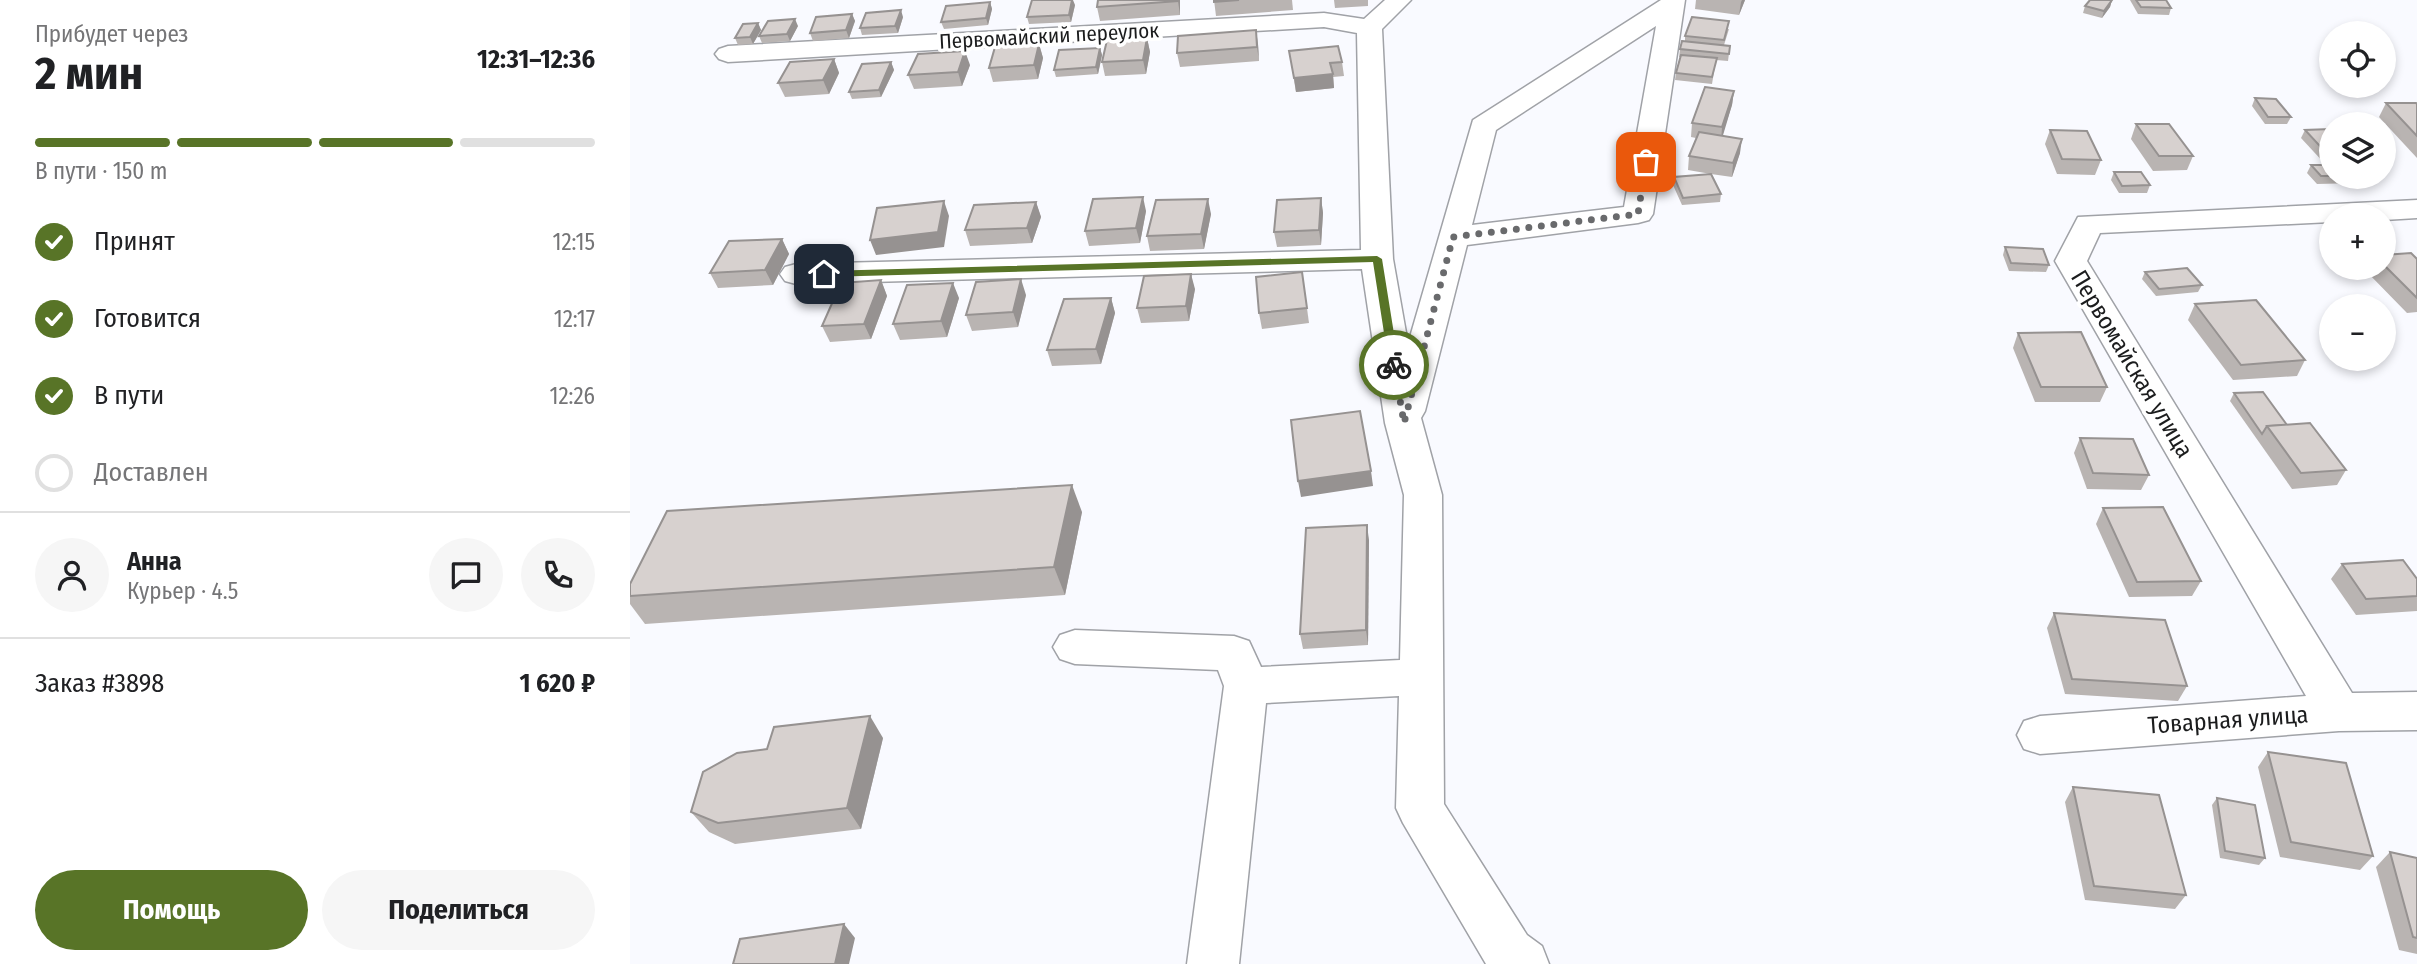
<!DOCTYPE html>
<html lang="ru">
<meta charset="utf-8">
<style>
:root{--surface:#fff;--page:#f6f6f6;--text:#202124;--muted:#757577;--line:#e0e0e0;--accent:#587427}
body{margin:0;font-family:"Fira Sans Condensed",sans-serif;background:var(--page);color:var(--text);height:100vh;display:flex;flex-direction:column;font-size:26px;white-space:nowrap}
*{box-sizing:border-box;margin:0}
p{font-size:23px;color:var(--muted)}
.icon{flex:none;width:38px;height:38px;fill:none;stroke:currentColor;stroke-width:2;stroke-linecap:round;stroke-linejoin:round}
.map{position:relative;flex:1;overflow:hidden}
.side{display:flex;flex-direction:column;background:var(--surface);width:630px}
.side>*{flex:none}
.tools{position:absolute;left:1689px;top:21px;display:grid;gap:14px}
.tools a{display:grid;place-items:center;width:77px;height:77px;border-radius:50%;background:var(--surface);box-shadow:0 4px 10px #0003;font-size:35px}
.pin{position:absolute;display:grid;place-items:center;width:60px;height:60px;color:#fff;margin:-30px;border-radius:14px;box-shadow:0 4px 10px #0006}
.courier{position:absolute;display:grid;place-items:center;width:70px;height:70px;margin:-35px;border:5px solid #587427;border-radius:50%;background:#fff;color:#222;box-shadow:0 2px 9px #0007}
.head em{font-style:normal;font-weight:700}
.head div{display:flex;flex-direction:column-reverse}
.head{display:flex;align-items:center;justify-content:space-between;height:119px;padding:0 35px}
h1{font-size:46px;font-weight:700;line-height:52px}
.bar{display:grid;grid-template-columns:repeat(4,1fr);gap:10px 7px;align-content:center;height:84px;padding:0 35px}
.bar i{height:9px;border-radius:5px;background:var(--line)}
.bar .selected{background:var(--accent)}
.bar p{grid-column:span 4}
.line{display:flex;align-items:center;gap:18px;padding:0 35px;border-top:2px solid var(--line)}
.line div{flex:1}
.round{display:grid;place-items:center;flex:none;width:74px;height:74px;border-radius:37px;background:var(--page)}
ol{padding:0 35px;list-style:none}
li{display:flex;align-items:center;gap:21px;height:77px}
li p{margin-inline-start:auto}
li .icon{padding:7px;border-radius:50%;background:var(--accent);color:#fff;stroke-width:4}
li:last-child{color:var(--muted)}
li i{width:38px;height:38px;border:4px solid var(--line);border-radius:50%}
.cta{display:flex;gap:14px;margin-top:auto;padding:14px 35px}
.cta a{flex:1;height:80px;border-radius:42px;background:var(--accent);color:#fff;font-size:28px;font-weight:700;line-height:80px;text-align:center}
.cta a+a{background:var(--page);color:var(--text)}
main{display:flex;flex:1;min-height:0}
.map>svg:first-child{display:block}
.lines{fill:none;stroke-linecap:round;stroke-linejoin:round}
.minor-casing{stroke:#a0a2a7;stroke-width:3}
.minor{fill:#fff;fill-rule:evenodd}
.wall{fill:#b9b4b2}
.shaded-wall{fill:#969291}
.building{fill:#d7d1cf;stroke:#969291;stroke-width:2}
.route{fill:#587427}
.done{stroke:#696a6c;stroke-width:7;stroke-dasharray:0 12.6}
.labels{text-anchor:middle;stroke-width:7;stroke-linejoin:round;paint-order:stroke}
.far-street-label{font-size:21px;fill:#1b1c1d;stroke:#fff}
.street-label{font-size:24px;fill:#1b1c1d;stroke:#fff}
</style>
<main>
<section class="side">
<div class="head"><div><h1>2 мин</h1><p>Прибудет через</p></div><em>12:31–12:36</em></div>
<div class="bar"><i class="selected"></i><i class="selected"></i><i class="selected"></i><i></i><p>В пути · 150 m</p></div>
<ol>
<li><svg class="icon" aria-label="check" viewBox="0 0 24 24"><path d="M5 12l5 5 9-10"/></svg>Принят<p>12:15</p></li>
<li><svg class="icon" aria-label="check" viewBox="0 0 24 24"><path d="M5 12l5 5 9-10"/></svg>Готовится<p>12:17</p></li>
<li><svg class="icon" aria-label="check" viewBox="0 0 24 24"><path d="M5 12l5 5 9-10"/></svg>В пути<p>12:26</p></li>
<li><i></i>Доставлен</li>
</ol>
<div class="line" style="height:126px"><a class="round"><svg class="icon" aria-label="person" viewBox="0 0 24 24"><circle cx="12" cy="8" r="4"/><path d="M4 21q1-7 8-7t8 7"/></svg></a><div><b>Анна</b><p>Курьер · 4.5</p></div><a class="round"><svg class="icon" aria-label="chat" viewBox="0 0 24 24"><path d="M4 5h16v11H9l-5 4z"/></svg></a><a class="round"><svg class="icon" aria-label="phone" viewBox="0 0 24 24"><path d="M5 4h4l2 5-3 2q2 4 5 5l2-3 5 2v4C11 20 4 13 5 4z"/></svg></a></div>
<div class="line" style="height:91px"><div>Заказ #3898</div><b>1 620 ₽</b></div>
<div class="cta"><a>Помощь</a><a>Поделиться</a></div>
</section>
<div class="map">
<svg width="1787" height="964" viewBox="0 0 1787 964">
<rect width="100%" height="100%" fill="#f9faff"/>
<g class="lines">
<g class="minor-casing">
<g id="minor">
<path d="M 755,0 L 781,0 L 752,29 L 763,259 L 778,344 L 843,120 L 1031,0 L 1055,0 L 1023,214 L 1019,220 L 1008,223 L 837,245 L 795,411 L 791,418 L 812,495 L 814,804 L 897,935 L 912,946 L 919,964 L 856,964 L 773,823 L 766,808 L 769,696 L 636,703 L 609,964 L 557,964 L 594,686 L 588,670 L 445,664 L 430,659 L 423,647 L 430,635 L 445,630 L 604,636 L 619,641 L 631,667 L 770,660 L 774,495 L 755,423 L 732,269 L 166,284 L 155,281 L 150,274 L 155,267 L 166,264 L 731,250 L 727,33 L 694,27 L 98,62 L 89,59 L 85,54 L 89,49 L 98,46 L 694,13 L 734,19 ZM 1026,26 L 994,207 L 842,225 L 866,130 Z"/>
<polygon points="1787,200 1787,218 1754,220 1754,215 1701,215 1701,222 1470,233 1457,261 1722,693 1787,692 1787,730 1709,731 1410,754 1394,749 1387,735 1394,721 1410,716 1676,696 1425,261 1448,217"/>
</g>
</g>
<use href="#minor" class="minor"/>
</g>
<g class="wall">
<polygon points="468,0 550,0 550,15 470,21 467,7"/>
<polygon points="584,0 662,0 663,10 586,16"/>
<polygon points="704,0 738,0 738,6 705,8"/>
<polygon points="1066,0 1115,0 1109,15 1065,9"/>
<polygon points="1482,0 1480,7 1472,18 1453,13 1455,6"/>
<polygon points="1500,0 1536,0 1541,8 1539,15 1508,14"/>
<polygon points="360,2 362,9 358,25 314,29 311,22"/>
<polygon points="445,5 441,22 399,24 397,17"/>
<polygon points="222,14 225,21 219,38 183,41 180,33"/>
<polygon points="273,17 268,33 232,35 230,28"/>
<polygon points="128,23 131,30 123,44 108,45 105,38"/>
<polygon points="168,26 160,41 132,43 129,36"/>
<polygon points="1099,29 1094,45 1100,46 1098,61 1086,60 1082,84 1045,80 1046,73 1050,57 1049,57 1050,49 1055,41 1055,36"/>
<polygon points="517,38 520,52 516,74 475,76 472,62"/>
<polygon points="409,44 413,58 408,79 363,82 359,68"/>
<polygon points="628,44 629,61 550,67 547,53"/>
<polygon points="470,48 472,55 468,74 426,77 424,70"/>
<polygon points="659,51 712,62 714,76 703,77 704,88 666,92"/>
<polygon points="204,59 209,73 199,94 155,97 148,83"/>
<polygon points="261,62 264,70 251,97 222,99 219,92"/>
<polygon points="340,65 332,86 284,89 278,75"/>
<polygon points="1104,91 1102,105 1092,136 1110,153 1102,177 1081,174 1091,194 1090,202 1052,205 1043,185 1044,177 1081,174 1058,170 1059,156 1066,138 1061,137 1062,123"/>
<polygon points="1625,98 1661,117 1657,124 1635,124 1622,106"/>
<polygon points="1756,103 1787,104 1787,158 1749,117"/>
<polygon points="1506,124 1563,156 1557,170 1523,171 1501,139"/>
<polygon points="1701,129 1701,164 1696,165 1671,138 1675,130"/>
<polygon points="1420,130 1471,160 1465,175 1427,174 1415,144"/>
<polygon points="1681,165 1701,165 1701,177 1732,177 1729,183 1687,184 1677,173"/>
<polygon points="1484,172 1520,185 1517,193 1489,193 1481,180"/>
<polygon points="691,198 693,213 691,245 647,247 644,232"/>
<polygon points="406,202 411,217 402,243 340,246 335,230"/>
<polygon points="516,211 510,243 459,246 455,231"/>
<polygon points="581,214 574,249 520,251 517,236"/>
<polygon points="152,239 159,254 143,285 88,288 80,273"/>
<polygon points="1375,247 1419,265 1416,272 1379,271 1373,255"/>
<polygon points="1754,255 1787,259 1787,312 1777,313 1736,271 1738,268 1754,268"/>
<polygon points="672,272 679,323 632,329 629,313"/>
<polygon points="1515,272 1572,285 1568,292 1526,296 1512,279"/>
<polygon points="251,280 257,296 241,339 200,342 192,326"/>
<polygon points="565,289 559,321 511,323 507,308"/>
<polygon points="396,295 388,327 342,331 336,315"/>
<polygon points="329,298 317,337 270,340 263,324"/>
<polygon points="481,298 485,313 471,364 422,366 417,350"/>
<polygon points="1565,304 1675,360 1667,376 1603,380 1558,320"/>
<polygon points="1388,333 1477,387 1470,402 1405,402 1383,348"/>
<polygon points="1604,393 1657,425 1716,470 1707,485 1662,489 1600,401"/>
<polygon points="1450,438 1519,475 1511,490 1457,489 1444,453"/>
<polygon points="1473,508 1571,581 1562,596 1499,597 1466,524"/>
<polygon points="452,512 435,595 15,624 0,604 0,584"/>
<polygon points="739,540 738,645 673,649 670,634"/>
<polygon points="1712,564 1787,579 1787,611 1726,615 1701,579"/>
<polygon points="1424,613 1557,686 1548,701 1435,694 1417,628"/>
<polygon points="253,738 231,829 105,844 79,832 61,812"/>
<polygon points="1638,752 1743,856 1730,870 1650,857 1628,767"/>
<polygon points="1443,787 1556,895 1545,909 1455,900 1435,802"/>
<polygon points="1587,798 1635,858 1629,865 1590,858 1582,805"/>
<polygon points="1760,852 1787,858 1787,954 1769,950 1746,867"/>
</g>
<g class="shaded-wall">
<polygon points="442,0 443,0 445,5 441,22 439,15"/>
<polygon points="548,0 550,0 550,15 548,1"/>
<polygon points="1112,0 1115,0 1109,15 1111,2"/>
<polygon points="1482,0 1480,7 1472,18 1474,11"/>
<polygon points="360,2 362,9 358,25 356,18"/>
<polygon points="271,10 273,17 268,33 265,26"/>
<polygon points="222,14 225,21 219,38 216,30"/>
<polygon points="165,19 168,26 160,41 157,34"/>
<polygon points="128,23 131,30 123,44 120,37"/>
<polygon points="626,30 628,44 629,61 627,47"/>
<polygon points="517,38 520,52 516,74 513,60"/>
<polygon points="409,44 413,58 408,79 404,65"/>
<polygon points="470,48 472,55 468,74 466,67"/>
<polygon points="335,51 340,65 332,86 328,72"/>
<polygon points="204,59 209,73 199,94 193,80"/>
<polygon points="261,62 264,70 251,97 249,90"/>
<polygon points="703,74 704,88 666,92 664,78"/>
<polygon points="1104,91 1102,105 1091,142 1092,127"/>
<polygon points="1112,139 1110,153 1102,177 1103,163"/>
<polygon points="513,197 516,211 510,243 506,228"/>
<polygon points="691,198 693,213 691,245 689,230"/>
<polygon points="578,199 581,214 574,249 571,234"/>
<polygon points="314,201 319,216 314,247 246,255 240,240"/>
<polygon points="406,202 411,217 402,243 397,228"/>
<polygon points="152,239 159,254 143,285 135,270"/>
<polygon points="561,274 565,289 559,321 556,306"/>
<polygon points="391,279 396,295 388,327 383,312"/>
<polygon points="251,280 257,296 241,339 234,324"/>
<polygon points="323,283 329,298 317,337 311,321"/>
<polygon points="481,298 485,313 471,364 466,349"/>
<polygon points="741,471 743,486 671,497 668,481"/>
<polygon points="442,485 452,512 435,595 424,567"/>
<polygon points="737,525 739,540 738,645 736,630"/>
<polygon points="240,716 253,738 231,829 217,808"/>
<polygon points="214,924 225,938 219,964 205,964"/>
</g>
<g class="building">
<polygon points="402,0 442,0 439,15 397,17"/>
<polygon points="468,0 548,0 548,1 467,7"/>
<polygon points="584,0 609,0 584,2"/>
<polygon points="1460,0 1482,0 1474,11 1455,6"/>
<polygon points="1506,0 1536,0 1541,8 1511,7"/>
<polygon points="360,2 356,18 311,22 316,6"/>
<polygon points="271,10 265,26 230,28 236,13"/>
<polygon points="222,14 216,30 180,33 186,17"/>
<polygon points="1062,17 1099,21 1094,40 1055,36"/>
<polygon points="165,19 157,34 129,36 138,21"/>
<polygon points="128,23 120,37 105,38 113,24"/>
<polygon points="626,30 627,47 547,53 548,36"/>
<polygon points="517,38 513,60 472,62 477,40"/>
<polygon points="1052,41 1100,46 1099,54 1050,49"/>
<polygon points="409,44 404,65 359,68 365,47"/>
<polygon points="708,46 712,62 700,63 703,74 664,78 659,51"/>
<polygon points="470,48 466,67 424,70 429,50"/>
<polygon points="335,51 328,72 278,75 288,54"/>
<polygon points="1051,55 1087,58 1082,77 1046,73"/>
<polygon points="204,59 193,80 148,83 160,62"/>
<polygon points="261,62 249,90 219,92 232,64"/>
<polygon points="1075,87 1104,91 1092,127 1062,123"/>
<polygon points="1625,98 1646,99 1661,117 1638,117"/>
<polygon points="1756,103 1786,103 1787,104 1787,136"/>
<polygon points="1506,124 1539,124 1563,156 1529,156"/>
<polygon points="1701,129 1701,157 1700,157 1675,130"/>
<polygon points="1420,130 1457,131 1471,160 1432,159"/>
<polygon points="1069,132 1112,139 1103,163 1059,156"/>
<polygon points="1681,165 1701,165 1701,176 1691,176"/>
<polygon points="1484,172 1511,172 1520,185 1492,186"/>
<polygon points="1081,174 1091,194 1053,198 1044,177"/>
<polygon points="513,197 506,228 455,231 463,199"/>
<polygon points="691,198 689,230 644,232 647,200"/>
<polygon points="578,199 571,234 517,236 526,200"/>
<polygon points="314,201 308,232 240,240 247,208"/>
<polygon points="406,202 397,228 335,230 344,205"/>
<polygon points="152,239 135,270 80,273 99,241"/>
<polygon points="1375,247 1413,249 1419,265 1381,263"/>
<polygon points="1781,253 1787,259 1787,298 1754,265 1754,255"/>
<polygon points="1557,268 1572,285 1529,289 1515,272"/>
<polygon points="672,272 677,308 629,313 626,277"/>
<polygon points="561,274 556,306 507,308 514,276"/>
<polygon points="391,279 383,312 336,315 346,282"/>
<polygon points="251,280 234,324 192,326 211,283"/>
<polygon points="323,283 311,321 263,324 277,285"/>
<polygon points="481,298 466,349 417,350 434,299"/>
<polygon points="1626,300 1675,360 1611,365 1565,304"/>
<polygon points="1451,332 1477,387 1411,387 1388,333"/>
<polygon points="1633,392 1657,425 1637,426 1632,434 1604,393"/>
<polygon points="730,411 741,471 668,481 661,420"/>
<polygon points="1680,423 1716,470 1671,473 1637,426"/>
<polygon points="1450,438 1503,439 1519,475 1463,473"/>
<polygon points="442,485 424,567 0,596 0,584 37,511"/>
<polygon points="1533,507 1571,581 1507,582 1473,508"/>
<polygon points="737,525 736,630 670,634 676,528"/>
<polygon points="1773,560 1787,579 1787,596 1736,599 1712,564"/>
<polygon points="1424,613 1535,620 1557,686 1442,679"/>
<polygon points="240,716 217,808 88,823 61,812 73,772 107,753 137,749 144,727"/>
<polygon points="1638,752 1716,763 1743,856 1661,842"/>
<polygon points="1443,787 1529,795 1556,895 1464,886"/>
<polygon points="1587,798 1625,805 1635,858 1595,851"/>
<polygon points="1760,852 1787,858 1787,938 1783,937"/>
<polygon points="214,924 205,964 103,964 110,939"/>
</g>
<polygon class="route" points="747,256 752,259 769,365 764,368 759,365 743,262 194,277 189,274 194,271"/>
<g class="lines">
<polyline class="done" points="764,365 774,423 823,237 1008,214 1016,162"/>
</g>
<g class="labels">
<g class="far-street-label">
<text transform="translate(419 36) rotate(-3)" y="7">Первомайский переулок</text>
</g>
<g class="street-label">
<text transform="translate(1502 364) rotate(59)" y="8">Первомайская улица</text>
<text transform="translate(1598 720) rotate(-4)" y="8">Товарная улица</text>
</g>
</g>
</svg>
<div class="tools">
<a><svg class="icon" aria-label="locate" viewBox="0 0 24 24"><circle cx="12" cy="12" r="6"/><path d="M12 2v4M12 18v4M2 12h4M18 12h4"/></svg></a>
<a><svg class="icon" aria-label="layers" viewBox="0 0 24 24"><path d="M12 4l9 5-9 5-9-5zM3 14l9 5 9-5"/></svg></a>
<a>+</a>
<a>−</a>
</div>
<div class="pin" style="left:1016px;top:162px;background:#ea580c"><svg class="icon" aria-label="bag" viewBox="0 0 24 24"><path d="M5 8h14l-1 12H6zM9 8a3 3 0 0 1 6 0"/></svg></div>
<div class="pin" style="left:194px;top:274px;background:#1f2937"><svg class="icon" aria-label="home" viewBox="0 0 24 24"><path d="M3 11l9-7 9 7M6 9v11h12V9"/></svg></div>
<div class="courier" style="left:764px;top:365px"><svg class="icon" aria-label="bike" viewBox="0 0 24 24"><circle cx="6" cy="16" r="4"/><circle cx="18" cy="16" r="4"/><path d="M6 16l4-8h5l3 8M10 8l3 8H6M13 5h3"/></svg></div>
</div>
</main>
